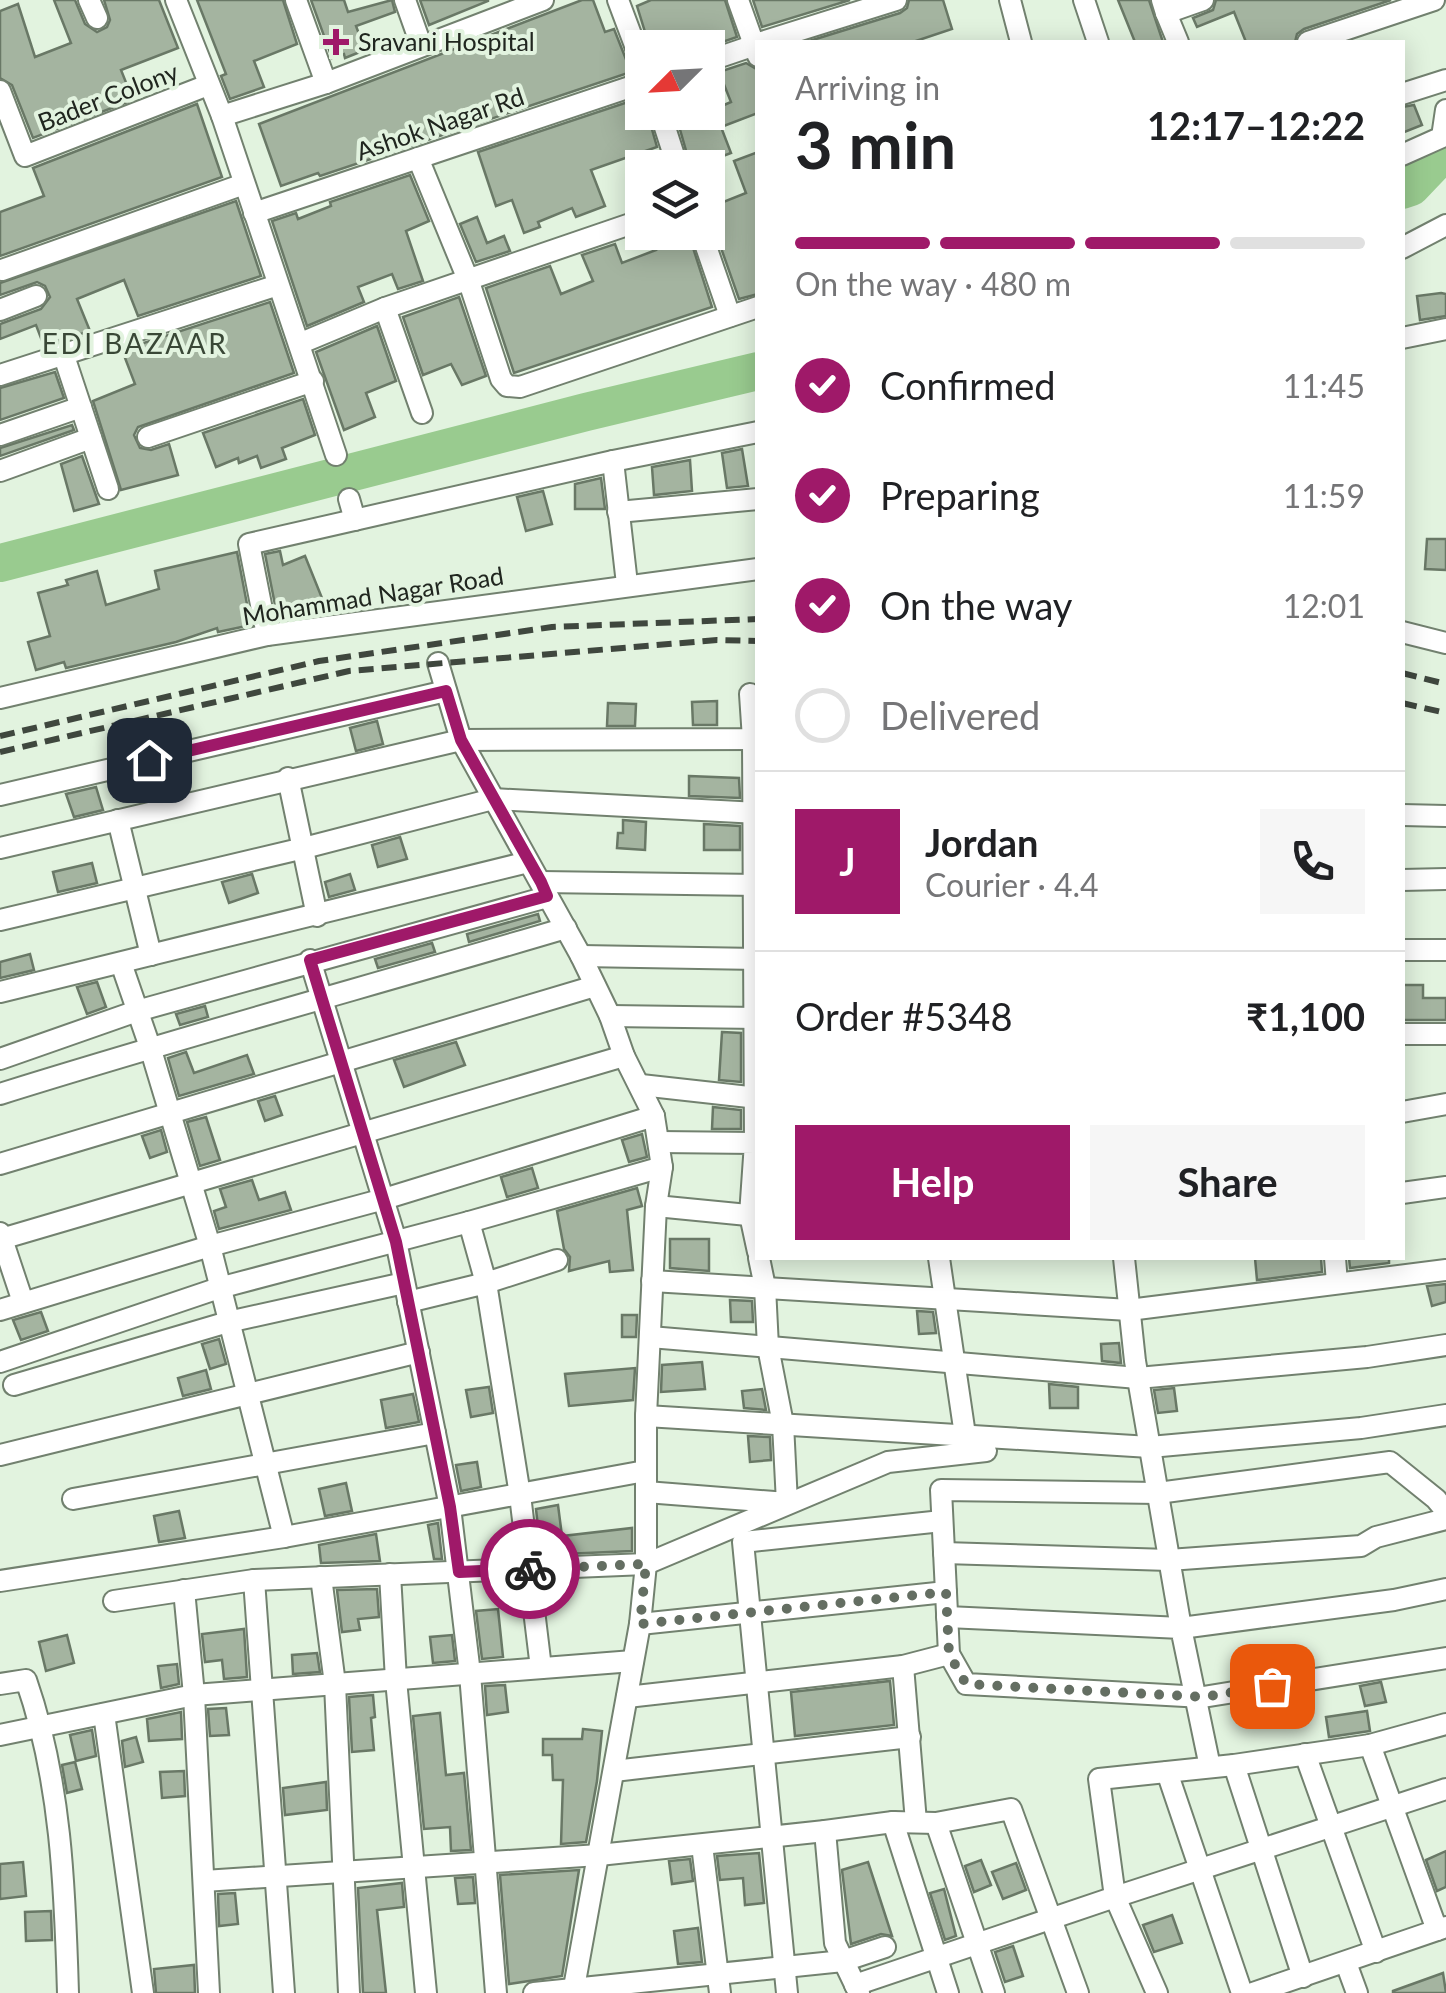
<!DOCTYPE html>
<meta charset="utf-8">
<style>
:root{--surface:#fff;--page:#f6f6f6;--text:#202124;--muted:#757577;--line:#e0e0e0;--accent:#9f1969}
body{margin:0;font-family:Lato,sans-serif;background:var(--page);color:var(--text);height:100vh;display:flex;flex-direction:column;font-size:38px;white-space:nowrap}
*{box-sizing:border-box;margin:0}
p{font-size:32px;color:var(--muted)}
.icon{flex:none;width:55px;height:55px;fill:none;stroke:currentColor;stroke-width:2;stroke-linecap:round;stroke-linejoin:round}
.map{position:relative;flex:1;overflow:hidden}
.drawer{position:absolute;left:755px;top:40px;width:650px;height:1220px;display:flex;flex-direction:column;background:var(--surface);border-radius:0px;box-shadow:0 5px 25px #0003}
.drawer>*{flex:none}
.needle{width:65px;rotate:246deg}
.controls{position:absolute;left:625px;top:30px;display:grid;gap:20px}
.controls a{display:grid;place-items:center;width:100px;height:100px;border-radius:0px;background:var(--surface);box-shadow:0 5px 25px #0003;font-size:50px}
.pin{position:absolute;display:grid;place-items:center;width:85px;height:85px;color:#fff;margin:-42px;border-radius:20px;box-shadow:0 5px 15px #0006}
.courier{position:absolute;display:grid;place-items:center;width:100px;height:100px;margin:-50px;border:8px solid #9f1969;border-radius:50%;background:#fff;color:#222;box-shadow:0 2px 12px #0007}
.summary em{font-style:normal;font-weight:700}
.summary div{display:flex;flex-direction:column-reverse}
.summary{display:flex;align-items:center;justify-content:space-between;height:170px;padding:0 40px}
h1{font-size:65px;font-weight:700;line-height:75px}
.bar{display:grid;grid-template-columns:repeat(4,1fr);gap:15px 10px;align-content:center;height:120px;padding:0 40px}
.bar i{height:12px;border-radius:8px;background:var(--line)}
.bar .selected{background:var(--accent)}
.bar p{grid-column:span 4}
.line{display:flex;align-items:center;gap:25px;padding:0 40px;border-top:2px solid var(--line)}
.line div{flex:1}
.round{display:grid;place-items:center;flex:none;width:105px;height:105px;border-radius:0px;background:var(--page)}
ol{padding:0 40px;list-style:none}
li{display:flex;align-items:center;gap:30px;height:110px}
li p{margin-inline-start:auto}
li .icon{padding:10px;border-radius:50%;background:var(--accent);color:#fff;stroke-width:4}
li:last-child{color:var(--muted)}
li i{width:55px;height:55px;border:5px solid var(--line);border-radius:50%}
.primary-button{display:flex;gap:20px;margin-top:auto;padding:20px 40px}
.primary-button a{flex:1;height:115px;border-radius:0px;background:var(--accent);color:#fff;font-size:40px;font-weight:700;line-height:115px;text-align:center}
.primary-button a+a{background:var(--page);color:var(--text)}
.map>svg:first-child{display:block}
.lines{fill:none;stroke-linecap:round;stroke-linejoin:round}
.river{stroke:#99cb8f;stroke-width:38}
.building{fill:#a4b4a0;stroke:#697866;stroke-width:2.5}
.minor-casing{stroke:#72816f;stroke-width:24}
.minor{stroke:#fff;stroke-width:20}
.rail{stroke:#3f473e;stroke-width:6;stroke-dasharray:15 8;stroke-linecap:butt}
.done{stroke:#646e62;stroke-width:10;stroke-dasharray:0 18}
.route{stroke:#9f1969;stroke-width:12}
.poi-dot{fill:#9f1969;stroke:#e2f3df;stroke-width:4}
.labels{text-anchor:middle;stroke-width:8;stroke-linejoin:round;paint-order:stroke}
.poi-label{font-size:25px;fill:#20261f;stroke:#e2f3df;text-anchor:start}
.street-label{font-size:25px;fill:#20261f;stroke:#e2f3df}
.neighbourhood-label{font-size:28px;letter-spacing:2.5px;fill:#394736;stroke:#e2f3df}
</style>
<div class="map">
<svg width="1446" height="1993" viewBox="0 0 1446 1993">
<rect width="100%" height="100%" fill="#e2f3df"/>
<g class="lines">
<g class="river">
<polyline points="1402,190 1411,187 1446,150"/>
<polyline points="0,563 586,412 758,371"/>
</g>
</g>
<g class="building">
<polygon points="54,0 75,0 85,24 97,32 107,27 110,20 104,0 159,0 178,48 121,70 133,100 33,138 12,85 0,78 0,11 18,4 35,57 71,43"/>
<polygon points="197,0 283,0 297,44 254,61 264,87 230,99 221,76 226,74"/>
<polygon points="311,0 344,0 348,12 392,0 395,12 356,26 365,50 345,58 344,54 332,58"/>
<polygon points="420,0 488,0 488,1 429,25"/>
<polygon points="582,0 593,0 605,32 614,29 631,72 320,176 318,173 281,186 259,124"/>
<polygon points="651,0 725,0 737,37 705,48 650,48 637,6"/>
<polygon points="753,0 850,0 762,27"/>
<polygon points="909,0 943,0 952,29 913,42 806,42 900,13 907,8"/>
<polygon points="1118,0 1149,0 1163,42 1135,42"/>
<polygon points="1216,0 1391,0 1304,29 1297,34 1295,42 1246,42 1234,12 1197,27 1193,18 1213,10"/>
<polygon points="746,63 758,70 758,113 721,127 731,153 691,168 675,112 708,112 731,102 719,72"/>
<polygon points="640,98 642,112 647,112 657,147 591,170 605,206 576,217 572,208 538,222 540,227 524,233 512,200 496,206 478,152"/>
<polygon points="197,104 222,177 0,256 0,212 44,196 33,168"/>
<polygon points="1414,105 1422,125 1402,133 1402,107"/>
<polygon points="758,152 758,294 739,299 714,228 708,220 708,208 746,193 734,161"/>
<polygon points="410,175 429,221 406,231 423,281 398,289 392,274 358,287 364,302 307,326 272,221 296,213 298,219 331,206 330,202"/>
<polygon points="236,201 261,276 138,316 124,280 77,299 90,331 44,346 36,325 0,339 0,324 41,309 50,297 45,286 37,282 0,295 0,283"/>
<polygon points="477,217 487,243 504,236 510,251 476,262 460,224"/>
<polygon points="649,232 688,232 712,307 514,373 486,288 550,266 561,294 593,281 582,255 615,244 622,263 656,250"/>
<polygon points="1441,293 1446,294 1446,316 1420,320 1417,296"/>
<polygon points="459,297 486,376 462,385 451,364 423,375 403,317"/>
<polygon points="270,302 294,373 138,427 134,435 140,448 151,450 169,444 178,475 121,490 93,401 135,384 122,350"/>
<polygon points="377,326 396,381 366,393 375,417 344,430 316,352"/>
<polygon points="55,372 64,398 0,420 0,388"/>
<polygon points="303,399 315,435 282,448 286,459 261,468 257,456 239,463 238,458 216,467 203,433"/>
<polygon points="72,425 74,430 0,456 0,448"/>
<polygon points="742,449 748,486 727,488 722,453"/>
<polygon points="82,456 99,504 74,511 61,464"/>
<polygon points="690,460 692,491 654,495 652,467"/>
<polygon points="601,478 605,509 575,509 575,484"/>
<polygon points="543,491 552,524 526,531 517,497"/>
<polygon points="1427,539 1446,539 1446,570 1425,569"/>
<polygon points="280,551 283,565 305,556 326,608 305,616 278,620 265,554"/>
<polygon points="237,552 251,625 218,632 217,628 176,642 66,668 64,662 36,670 28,642 50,636 38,593 68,585 66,580 97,571 106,605 159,589 155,571"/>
<polygon points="717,701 717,725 693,725 692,702"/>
<polygon points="608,703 636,704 635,726 607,726"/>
<polygon points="377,721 383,744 356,751 350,728"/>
<polygon points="689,776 739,778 740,798 689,796"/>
<polygon points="96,787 103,810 74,817 66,794"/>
<polygon points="623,820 646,822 645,850 617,848 618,833 623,833"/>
<polygon points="704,824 740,826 740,850 704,850"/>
<polygon points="400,837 407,859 378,867 372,845"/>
<polygon points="92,863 97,883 58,892 53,872"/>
<polygon points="252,874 258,893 229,903 222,882"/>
<polygon points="350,874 355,890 329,897 325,882"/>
<polygon points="538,914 540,921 469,942 467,934"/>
<polygon points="432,943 435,952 378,968 375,959"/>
<polygon points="30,954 34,970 0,978 0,962"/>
<polygon points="97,982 106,1007 87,1014 77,987"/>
<polygon points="1402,985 1423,985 1423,998 1446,998 1446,1020 1402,1020"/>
<polygon points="205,1006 208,1017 180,1025 176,1014"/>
<polygon points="722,1032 741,1033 741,1082 719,1080"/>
<polygon points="456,1042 465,1065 404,1087 394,1060"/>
<polygon points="186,1052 194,1073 247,1055 254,1074 179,1096 168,1058"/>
<polygon points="275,1096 282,1115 265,1121 258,1101"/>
<polygon points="713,1107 741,1110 741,1129 712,1129"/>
<polygon points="206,1117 220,1160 200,1166 187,1122"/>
<polygon points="161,1130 167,1152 150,1158 142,1136"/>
<polygon points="642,1134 647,1157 629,1162 622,1140"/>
<polygon points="532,1168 538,1188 507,1197 501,1177"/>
<polygon points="252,1180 259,1200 285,1192 291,1210 219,1229 214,1211 226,1207 220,1189"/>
<polygon points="637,1188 642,1206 627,1210 633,1270 610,1272 609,1261 569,1271 570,1257 564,1249 557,1211"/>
<polygon points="670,1239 709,1239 709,1271 670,1268"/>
<polygon points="1255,1258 1321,1258 1322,1272 1257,1280"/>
<polygon points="1349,1258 1389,1258 1389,1263 1350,1268"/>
<polygon points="1446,1284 1446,1302 1432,1306 1427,1286"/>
<polygon points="730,1300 752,1301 753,1322 731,1322"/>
<polygon points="917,1311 933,1312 936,1333 919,1334"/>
<polygon points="41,1312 48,1331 21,1340 13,1320"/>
<polygon points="622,1315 637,1315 636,1337 622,1337"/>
<polygon points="219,1339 226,1364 210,1369 202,1344"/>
<polygon points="1119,1343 1121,1363 1102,1361 1101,1344"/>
<polygon points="702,1362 705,1389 661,1392 662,1365"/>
<polygon points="635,1368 633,1400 569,1406 565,1374"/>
<polygon points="206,1370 211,1389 183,1396 178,1378"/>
<polygon points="1049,1384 1078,1387 1078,1408 1050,1408"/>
<polygon points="489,1387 493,1413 471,1417 466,1390"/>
<polygon points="1174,1388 1177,1411 1158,1413 1154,1390"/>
<polygon points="762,1389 766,1410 744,1408 742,1391"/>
<polygon points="413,1394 419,1422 386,1428 381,1400"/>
<polygon points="748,1436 770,1437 771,1460 750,1462"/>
<polygon points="477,1462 481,1487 461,1491 456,1465"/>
<polygon points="346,1483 352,1511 325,1516 319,1489"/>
<polygon points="558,1505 562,1536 632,1528 632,1551 541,1555 536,1509"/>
<polygon points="179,1511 185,1538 159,1542 154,1516"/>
<polygon points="438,1523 442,1559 434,1559 428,1525"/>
<polygon points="376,1534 380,1561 321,1563 319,1545"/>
<polygon points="377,1589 379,1617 358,1619 360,1630 342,1632 337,1590"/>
<polygon points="498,1609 503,1657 482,1659 476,1611"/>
<polygon points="244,1629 247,1677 224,1679 222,1660 205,1662 202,1634"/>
<polygon points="67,1635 74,1663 46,1671 39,1642"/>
<polygon points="452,1635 455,1661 433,1663 430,1637"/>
<polygon points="317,1653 320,1672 293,1674 292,1655"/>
<polygon points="177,1664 179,1684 161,1688 158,1666"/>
<polygon points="890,1681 894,1725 795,1736 791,1692"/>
<polygon points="1381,1682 1386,1702 1365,1706 1360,1686"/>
<polygon points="505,1685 508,1712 487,1715 485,1686"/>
<polygon points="373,1695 375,1717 371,1718 374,1750 352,1752 349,1697"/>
<polygon points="226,1708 229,1735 210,1736 208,1709"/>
<polygon points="1367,1711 1370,1731 1329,1737 1326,1717"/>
<polygon points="181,1712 182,1739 149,1741 147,1719"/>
<polygon points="440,1713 446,1775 464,1773 471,1850 451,1851 450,1827 424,1829 413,1716"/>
<polygon points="583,1729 602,1731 597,1781 586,1842 561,1844 563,1780 553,1780 552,1755 543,1755 543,1739 582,1739"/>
<polygon points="92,1730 96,1756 76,1761 70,1735"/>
<polygon points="136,1737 143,1762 125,1767 122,1741"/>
<polygon points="75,1762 82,1789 67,1793 62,1765"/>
<polygon points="184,1771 185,1796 162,1798 160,1772"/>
<polygon points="326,1782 327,1810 285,1815 283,1788"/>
<polygon points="1446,1851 1446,1887 1437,1891 1426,1860"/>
<polygon points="759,1853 764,1903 745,1905 743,1878 720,1880 717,1856"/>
<polygon points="690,1859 693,1881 672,1884 669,1861"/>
<polygon points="981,1860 991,1885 974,1892 965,1866"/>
<polygon points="23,1862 26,1896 0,1899 0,1864"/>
<polygon points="868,1862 892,1936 881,1934 851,1944 842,1870"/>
<polygon points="1016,1863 1026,1890 1003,1899 992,1872"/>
<polygon points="579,1870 562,1976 509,1984 500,1875"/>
<polygon points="473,1877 475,1903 458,1904 455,1878"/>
<polygon points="402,1883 404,1907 377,1910 386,1993 363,1993 358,1888"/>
<polygon points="944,1889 956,1936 945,1940 930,1893"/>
<polygon points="235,1893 238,1924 219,1926 218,1894"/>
<polygon points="51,1911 52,1940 26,1941 25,1912"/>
<polygon points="1172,1915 1182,1943 1154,1952 1143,1925"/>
<polygon points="698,1928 702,1962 678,1964 674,1931"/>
<polygon points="1013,1946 1023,1976 1005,1982 995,1952"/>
<polygon points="194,1965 195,1993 156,1993 154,1969"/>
<polygon points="1443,1973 1446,1993 1393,1993 1393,1991"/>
</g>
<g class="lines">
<g class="minor-casing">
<g id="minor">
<polyline points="89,0 97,18"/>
<polyline points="176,0 222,116 336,455"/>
<polyline points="296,0 326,83"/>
<polyline points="405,0 421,45"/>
<polyline points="618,0 642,64"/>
<polyline points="738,0 758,56"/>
<polyline points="1010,0 1021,42"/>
<polyline points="1084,0 1098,42"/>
<polyline points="1162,0 1166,13 1203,0"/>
<polyline points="1166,13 1178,42"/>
<polyline points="762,42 896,0"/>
<polyline points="1308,42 1434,0"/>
<polyline points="708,61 758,44"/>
<polyline points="0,91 25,156 208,85"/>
<polyline points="1402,94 1446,80"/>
<polyline points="660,112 678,168"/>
<polyline points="222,116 326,83 543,0"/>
<polyline points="1402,155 1442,137 1446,110"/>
<polyline points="418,158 469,282 501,379 507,386 520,387 758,307"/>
<polyline points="254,213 642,83"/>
<polyline points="701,232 730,316"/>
<polyline points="1402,248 1446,225"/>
<polyline points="2,270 244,184"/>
<polyline points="385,308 422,413"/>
<polyline points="0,310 36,296"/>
<polyline points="1402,338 1446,329"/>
<polyline points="301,343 385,308 642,220"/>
<polyline points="63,353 108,489"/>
<polyline points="0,375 278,285"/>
<polyline points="0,435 81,407"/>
<polyline points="148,437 313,381"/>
<polyline points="613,461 627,584"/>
<polyline points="0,471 91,438"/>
<polyline points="349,499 355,520"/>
<polyline points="618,512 758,499"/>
<polyline points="1402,632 1446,643"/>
<polyline points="267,635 249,544 613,461 758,432"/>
<polyline points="438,663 461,740 581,956 610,1016 624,1056 654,1116 662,1167 656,1206 646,1416 646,1564 640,1624 573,1993"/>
<polyline points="0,698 267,635 758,569"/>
<polyline points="758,739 753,739 755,1143 758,1143"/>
<polyline points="288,778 317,916"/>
<polyline points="0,795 446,691"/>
<polyline points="1402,815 1446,816"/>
<polyline points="118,820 151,955"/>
<polyline points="0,848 461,740 753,739 750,694"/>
<polyline points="1402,880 1446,879"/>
<polyline points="541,882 758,885"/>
<polyline points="0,920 304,848 493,799 758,813"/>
<polyline points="1402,950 1446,950"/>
<polyline points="581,956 758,959"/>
<polyline points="310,960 396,1241 450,1507 470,1674 496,1993"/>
<polyline points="121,963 150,1047 210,1246 284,1537"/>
<polyline points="0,992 528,862"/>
<polyline points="610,1016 758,1018"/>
<polyline points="1402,1034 1446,1034"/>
<polyline points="0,1059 137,1011 547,897"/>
<polyline points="641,1085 758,1098"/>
<path d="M 0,1094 C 188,1035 377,984 566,928"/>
<polyline points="1402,1112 1446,1104"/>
<polyline points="659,1142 755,1143 750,1215 758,1252"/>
<polyline points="0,1164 595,986"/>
<polyline points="1402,1193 1446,1187"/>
<polyline points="656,1206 758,1216"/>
<polyline points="469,1222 486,1283 557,1260"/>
<polyline points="0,1233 23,1302"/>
<polyline points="0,1247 8,1237 624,1056"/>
<polyline points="939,1258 965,1435"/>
<polyline points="1124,1258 1135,1361 1181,1628 1394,1600 1446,1589"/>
<polyline points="1335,1258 1337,1283"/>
<polyline points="652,1281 1129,1310 1446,1270"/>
<polyline points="408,1302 486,1283 520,1495 541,1668"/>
<polyline points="0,1310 210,1246 384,1199 654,1116"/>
<polyline points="650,1337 1138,1378 1367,1357 1446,1345"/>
<polyline points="0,1362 219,1288 469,1222 662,1167"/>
<polyline points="14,1385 228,1322 404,1283"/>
<polyline points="646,1416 1150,1447 1361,1428 1446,1415"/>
<polyline points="0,1455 419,1352"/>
<polyline points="646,1492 787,1503 783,1424 768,1347 765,1287 759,1258"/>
<polyline points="73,1499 435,1433"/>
<polyline points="1446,1511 1436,1499 1390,1462 1158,1493 941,1490 949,1654 966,1684 1203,1697 1446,1658"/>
<polyline points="944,1553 1169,1560 1361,1546 1376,1537 1446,1519"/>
<polyline points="390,1574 396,1680 426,1993"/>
<polyline points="321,1577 335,1684 349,1993"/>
<polyline points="254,1580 284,1993"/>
<polyline points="0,1581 284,1537 645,1471"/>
<polyline points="184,1590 194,1695 209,1993"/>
<polyline points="114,1601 254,1580 646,1564 888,1462 986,1451"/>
<polyline points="947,1617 1181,1628 1210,1767"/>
<polyline points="640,1624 946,1592"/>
<polyline points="903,1666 916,1822"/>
<path d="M 0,1684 L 26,1680 C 61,1780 65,1888 68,1993"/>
<polyline points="627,1697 903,1666 949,1654"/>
<polyline points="104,1714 143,1993"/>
<polyline points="0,1735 194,1695 633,1661"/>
<polyline points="1370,1745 1437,1930"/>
<polyline points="1305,1754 1376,1952"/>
<polyline points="1234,1765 1303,1977"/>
<polyline points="614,1771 910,1737"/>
<polyline points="1167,1772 1242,1993"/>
<polyline points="893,1822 948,1993"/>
<polyline points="936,1823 994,1993"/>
<polyline points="702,1845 720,1993"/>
<polyline points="204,1881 599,1855 825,1831"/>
<polyline points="1346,1963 1357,1993"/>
<polyline points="855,1985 1115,1897 1446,1789"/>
<polyline points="534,1993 843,1961 885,1947"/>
<polyline points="787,1993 743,1542 942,1521"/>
<polyline points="859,1993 835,1943 825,1831 893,1822 936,1823 1011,1809 1078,1993"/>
<polyline points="1157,1993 1115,1897 1099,1779 1234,1765 1370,1745 1446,1724"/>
<polyline points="1253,1993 1446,1927"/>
</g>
</g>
<use href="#minor" class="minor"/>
<g class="rail">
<polyline points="1402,673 1446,684"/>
<polyline points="1402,703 1446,713"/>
<polyline points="0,736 319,661 552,627 758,619"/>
<polyline points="0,752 349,671 717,640 758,641"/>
</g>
</g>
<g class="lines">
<polyline class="done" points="530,1569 646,1564 640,1624 946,1592 949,1654 966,1684 1203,1697 1272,1686"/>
<polyline class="route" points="149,760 446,691 461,740 541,882 547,896 310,960 396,1242 450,1507 459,1572 530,1569"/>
</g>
<path class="poi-dot" d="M331 27h10v10h10v10h-10v10h-10v-10h-10v-10h10z"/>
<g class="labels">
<g class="poi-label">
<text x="358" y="51">Sravani Hospital</text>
</g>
<g class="street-label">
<text transform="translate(108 97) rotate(-21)" y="9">Bader Colony</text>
<text transform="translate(440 124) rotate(-19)" y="9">Ashok Nagar Rd</text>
<text transform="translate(373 596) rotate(-9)" y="9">Mohammad Nagar Road</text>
</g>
<g class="neighbourhood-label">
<text x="135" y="354">EDI BAZAAR</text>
</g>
</g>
</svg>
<div class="controls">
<a><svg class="needle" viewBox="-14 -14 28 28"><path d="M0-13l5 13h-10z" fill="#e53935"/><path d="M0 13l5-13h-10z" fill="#757577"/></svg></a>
<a><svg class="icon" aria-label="layers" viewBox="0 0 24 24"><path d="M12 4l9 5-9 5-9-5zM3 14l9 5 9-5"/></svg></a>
</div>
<div class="pin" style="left:1272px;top:1686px;background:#ea580c"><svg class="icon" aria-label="bag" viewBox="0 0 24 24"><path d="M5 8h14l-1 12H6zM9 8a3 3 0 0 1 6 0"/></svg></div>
<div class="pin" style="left:149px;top:760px;background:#1f2937"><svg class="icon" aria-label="home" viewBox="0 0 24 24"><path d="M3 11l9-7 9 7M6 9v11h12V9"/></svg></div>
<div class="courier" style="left:530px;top:1569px"><svg class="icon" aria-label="bike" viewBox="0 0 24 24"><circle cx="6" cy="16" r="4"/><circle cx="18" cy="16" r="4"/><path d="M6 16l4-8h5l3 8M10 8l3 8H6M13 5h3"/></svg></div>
<section class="drawer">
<div class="summary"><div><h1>3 min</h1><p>Arriving in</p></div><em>12:17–12:22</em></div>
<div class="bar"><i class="selected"></i><i class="selected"></i><i class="selected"></i><i></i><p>On the way · 480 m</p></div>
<ol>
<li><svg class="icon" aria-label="check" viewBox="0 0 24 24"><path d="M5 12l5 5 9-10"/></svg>Confirmed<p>11:45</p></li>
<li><svg class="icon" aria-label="check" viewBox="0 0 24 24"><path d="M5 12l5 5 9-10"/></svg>Preparing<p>11:59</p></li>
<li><svg class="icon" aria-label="check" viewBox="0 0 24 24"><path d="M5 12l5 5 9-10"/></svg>On the way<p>12:01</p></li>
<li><i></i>Delivered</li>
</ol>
<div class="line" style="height:180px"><b class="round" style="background:var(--accent);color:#fff">J</b><div><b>Jordan</b><p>Courier · 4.4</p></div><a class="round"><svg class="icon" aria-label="phone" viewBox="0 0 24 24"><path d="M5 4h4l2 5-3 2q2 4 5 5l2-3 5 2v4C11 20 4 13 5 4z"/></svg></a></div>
<div class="line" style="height:130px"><div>Order #5348</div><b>₹1,100</b></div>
<div class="primary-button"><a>Help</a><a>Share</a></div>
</section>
</div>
